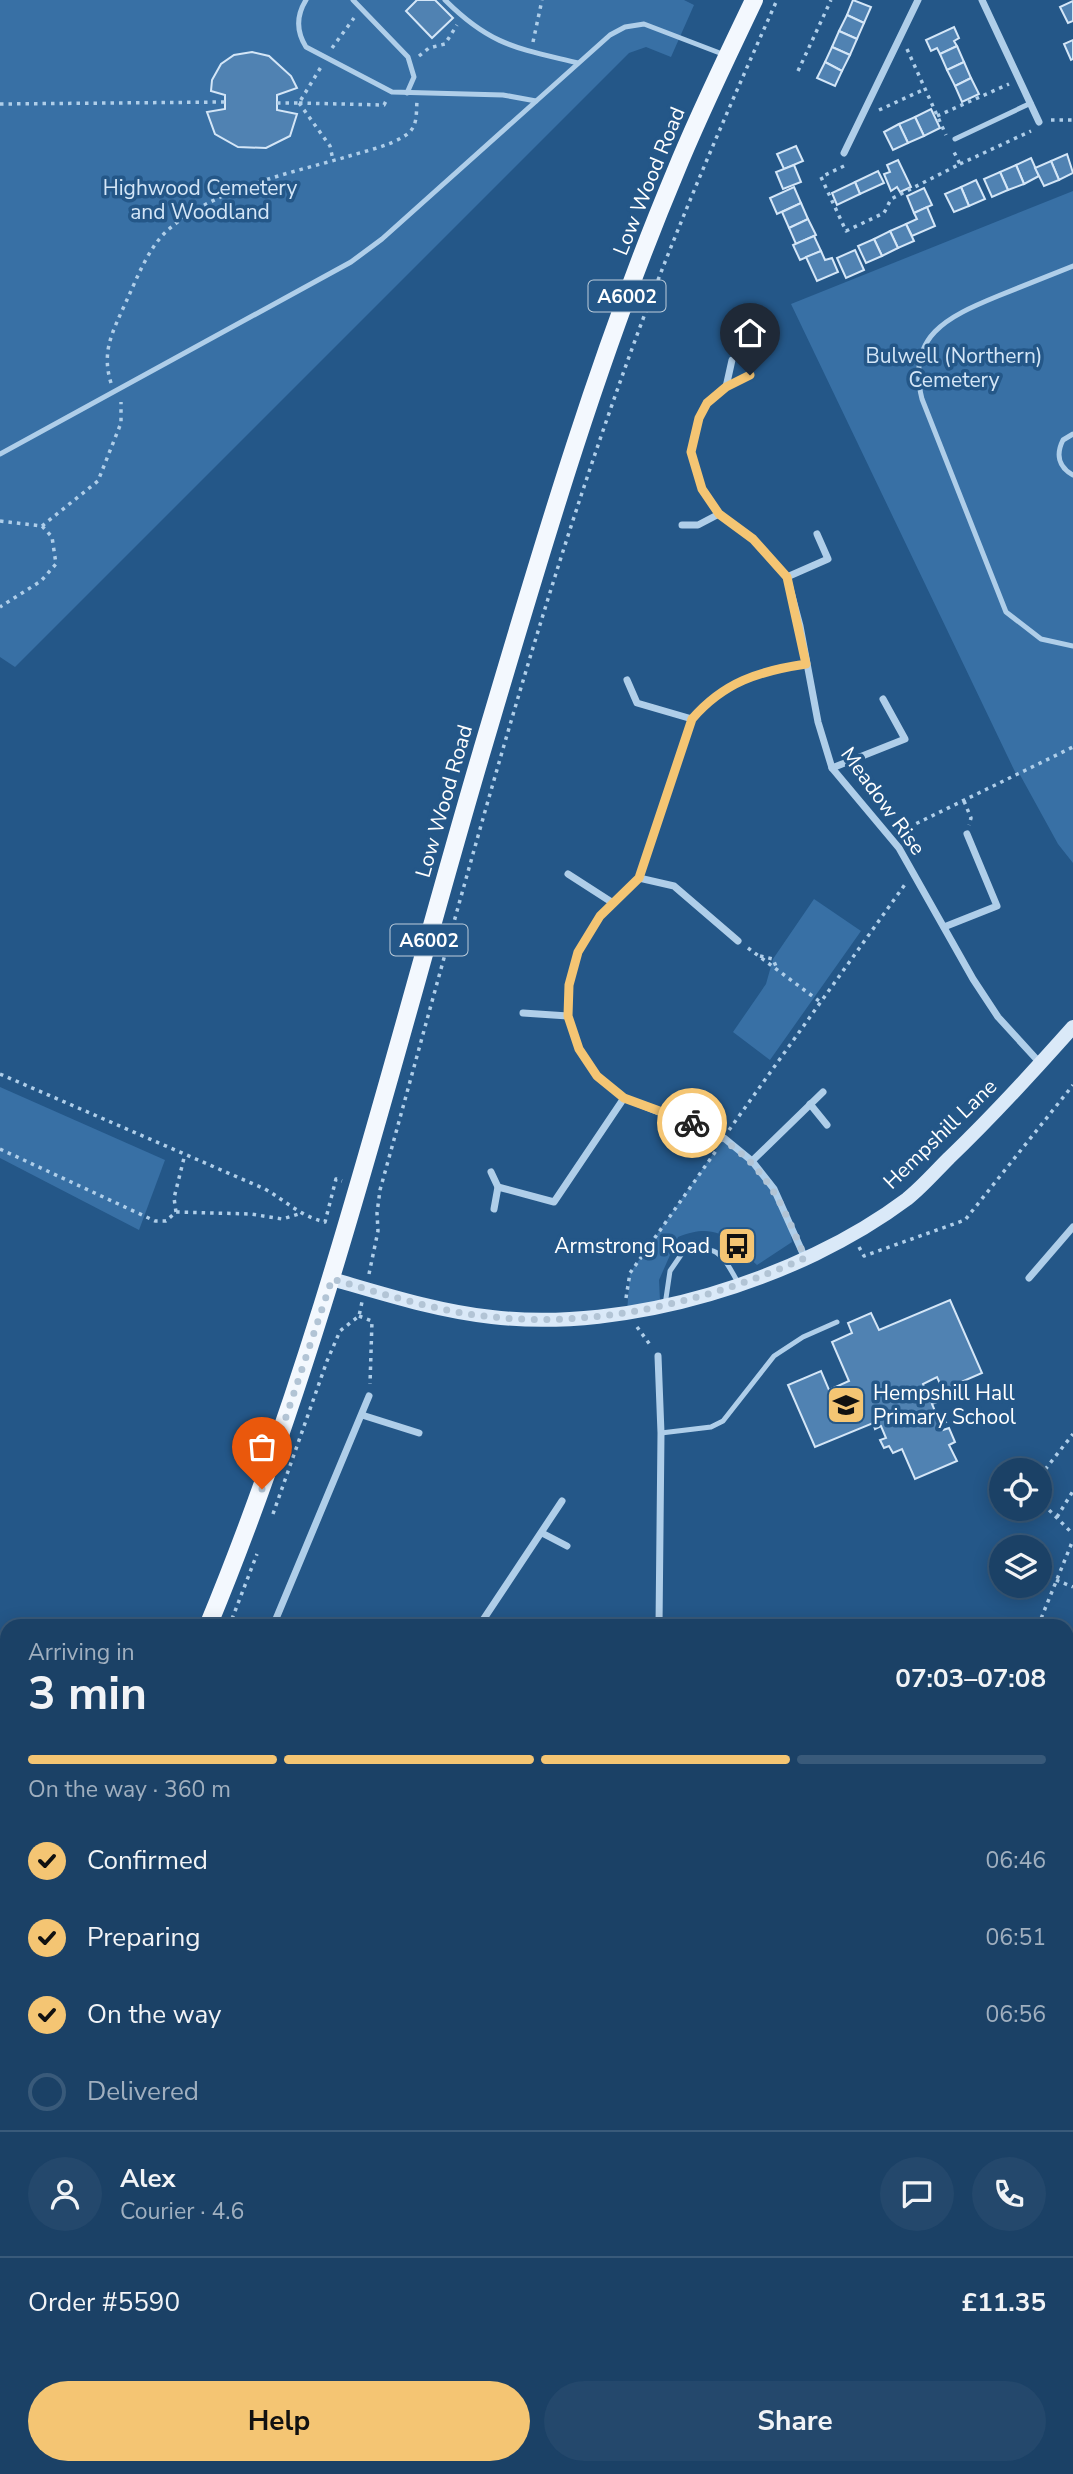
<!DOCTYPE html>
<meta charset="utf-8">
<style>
:root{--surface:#1b4166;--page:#24486c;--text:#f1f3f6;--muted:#a0afbf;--line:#395a7a;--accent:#f4c573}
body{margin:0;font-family:"Nunito Sans",sans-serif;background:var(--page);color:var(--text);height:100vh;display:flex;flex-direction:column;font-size:26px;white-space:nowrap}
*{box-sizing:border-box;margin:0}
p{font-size:23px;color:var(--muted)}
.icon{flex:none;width:38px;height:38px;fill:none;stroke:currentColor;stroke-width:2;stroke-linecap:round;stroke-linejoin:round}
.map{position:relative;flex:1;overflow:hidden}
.side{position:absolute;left:0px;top:1619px;width:1074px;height:856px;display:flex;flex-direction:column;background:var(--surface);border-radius:21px 21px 0 0;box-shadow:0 4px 18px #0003,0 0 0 2px var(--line)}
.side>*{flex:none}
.fabs{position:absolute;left:989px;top:1458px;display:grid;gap:14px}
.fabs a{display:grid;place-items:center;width:63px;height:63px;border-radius:50%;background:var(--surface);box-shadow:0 4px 18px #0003,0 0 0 2px var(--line);font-size:35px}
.pin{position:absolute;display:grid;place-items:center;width:60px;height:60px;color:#fff;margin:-72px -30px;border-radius:50% 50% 50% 0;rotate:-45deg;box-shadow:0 0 7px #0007}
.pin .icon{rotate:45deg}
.courier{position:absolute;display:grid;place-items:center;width:70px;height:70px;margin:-35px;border:5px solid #f4c573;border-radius:50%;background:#fff;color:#222;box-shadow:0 2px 9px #0007}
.headline em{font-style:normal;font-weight:700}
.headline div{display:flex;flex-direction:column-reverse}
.headline{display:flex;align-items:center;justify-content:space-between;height:119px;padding:0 28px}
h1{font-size:46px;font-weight:700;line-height:52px}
.bar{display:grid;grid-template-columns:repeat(4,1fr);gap:10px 7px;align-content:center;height:84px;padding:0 28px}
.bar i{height:9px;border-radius:5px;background:var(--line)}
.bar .active{background:var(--accent)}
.bar p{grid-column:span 4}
.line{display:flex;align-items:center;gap:18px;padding:0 28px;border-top:2px solid var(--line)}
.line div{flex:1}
.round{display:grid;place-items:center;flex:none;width:74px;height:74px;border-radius:37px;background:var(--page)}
ol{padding:0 28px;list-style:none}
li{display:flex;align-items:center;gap:21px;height:77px}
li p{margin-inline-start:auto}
li .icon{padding:7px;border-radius:50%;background:var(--accent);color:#111;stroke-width:4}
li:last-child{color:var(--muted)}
li i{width:38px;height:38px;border:4px solid var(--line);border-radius:50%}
.primary-button{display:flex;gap:14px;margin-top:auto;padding:14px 28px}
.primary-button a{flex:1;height:80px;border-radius:42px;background:var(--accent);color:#111;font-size:28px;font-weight:700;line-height:80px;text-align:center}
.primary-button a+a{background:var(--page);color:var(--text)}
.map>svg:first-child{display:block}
.green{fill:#3870a5}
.building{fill:#5082b2;stroke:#d4e6f7;stroke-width:2}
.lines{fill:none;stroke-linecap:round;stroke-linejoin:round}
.path{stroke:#afcee9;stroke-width:3.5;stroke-dasharray:3.5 5;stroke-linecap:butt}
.lane{stroke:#afcee9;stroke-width:5}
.street{stroke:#afcee9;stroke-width:7}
.secondary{stroke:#dae9f8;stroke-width:14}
.primary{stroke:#f3f8fe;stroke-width:18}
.done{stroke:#b2c4d5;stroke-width:7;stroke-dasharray:0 12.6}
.route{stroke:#f4c573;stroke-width:9}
.labels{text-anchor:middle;stroke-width:7;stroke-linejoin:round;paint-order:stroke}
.shield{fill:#245788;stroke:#bdcddb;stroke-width:2}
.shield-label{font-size:19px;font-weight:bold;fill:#fff}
.street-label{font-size:21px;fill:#fff;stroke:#245788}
.park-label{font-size:21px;fill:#d4e6f7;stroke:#245788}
.poi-label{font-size:21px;fill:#fff;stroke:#245788;text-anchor:end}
</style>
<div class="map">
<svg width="1073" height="2474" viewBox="0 0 1073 2474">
<rect width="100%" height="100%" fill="#245788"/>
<g class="green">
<polygon points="0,0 684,0 694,5 671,57 646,47 629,53 15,667 0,657"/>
<polygon points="1073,191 1073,863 1058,844 1019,773 1017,776 791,304"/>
<polygon points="814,899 861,931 770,1060 733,1032 766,984 773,959"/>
<polygon points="0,1087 165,1160 139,1230 0,1158"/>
<path d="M 724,1138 C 756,1164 786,1199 792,1242 L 757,1265 C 729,1239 718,1221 678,1237 L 659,1280 L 660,1301 L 627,1312 L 630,1273 Z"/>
<polygon points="2,2121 7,2127 7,2171 0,2181"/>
<polygon points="1073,2400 1073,2474 1048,2474 1050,2468 1068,2468 1068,2416"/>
</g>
<g class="building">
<polygon points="417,0 435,0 453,18 432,38 406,11"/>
<polygon points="853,0 871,7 864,23 847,15"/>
<polygon points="1073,1 1073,21 1068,23 1060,7"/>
<polygon points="847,15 864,23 857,39 839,31"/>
<polygon points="954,27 959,38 954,41 957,46 940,54 937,48 931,51 926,40"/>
<polygon points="839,31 857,39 850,55 832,47"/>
<polygon points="1073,40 1073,59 1071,60 1064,44"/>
<polygon points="957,46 964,62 947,70 940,54"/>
<polygon points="832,47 850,55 842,71 825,62"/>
<polygon points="252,52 269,56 291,76 297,88 277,95 277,110 297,114 290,136 266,148 238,147 215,134 207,112 225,109 225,95 211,91 212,80 221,64 234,55"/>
<polygon points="825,62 842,71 835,86 817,78"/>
<polygon points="964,62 971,78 955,86 947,70"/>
<polygon points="971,78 979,94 962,102 955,86"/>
<polygon points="931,109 940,128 924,136 915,117"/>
<polygon points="915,117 924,136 908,143 899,124"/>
<polygon points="899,124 908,143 893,150 884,132"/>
<polygon points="796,146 803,161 784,169 777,154"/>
<polygon points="1067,154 1073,173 1059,180 1051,161"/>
<polygon points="1031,158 1039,176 1024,184 1016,165"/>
<polygon points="898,160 911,187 900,192 897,187 891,191 884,174 890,172 887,165"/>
<polygon points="1051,161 1059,180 1044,186 1035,168"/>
<polygon points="794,165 801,182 783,189 776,172"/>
<polygon points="1016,165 1024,184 1008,190 1000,172"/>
<polygon points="878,171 884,183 860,194 855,182"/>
<polygon points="1000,172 1008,190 992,197 984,179"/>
<polygon points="976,180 985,199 969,206 961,187"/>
<polygon points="855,182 860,194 837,205 832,193"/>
<polygon points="794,187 801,203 777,214 770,198"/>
<polygon points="961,187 969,206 954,212 945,194"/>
<polygon points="924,188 932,205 914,213 907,196"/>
<polygon points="801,203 808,219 789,228 782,212"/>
<polygon points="927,207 935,226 912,236 906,224 917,219 914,213"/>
<polygon points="808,219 816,235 796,244 789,228"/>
<polygon points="906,224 914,241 898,248 890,231"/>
<polygon points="890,231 898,248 882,256 874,239"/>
<polygon points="814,236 821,251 800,260 793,245"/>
<polygon points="874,239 882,256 866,263 858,246"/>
<polygon points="855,250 864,270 846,278 837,258"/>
<polygon points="821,251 825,260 832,258 838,272 817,281 806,257"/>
<polygon points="950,1300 982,1373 943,1390 937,1377 923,1384 927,1395 933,1392 937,1402 932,1404 937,1416 943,1413 946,1422 940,1424 943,1430 949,1428 955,1442 949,1445 957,1461 915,1479 902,1449 893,1453 889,1446 884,1448 880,1440 886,1438 881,1426 875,1429 873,1423 815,1447 788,1385 821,1371 829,1390 849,1381 832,1342 852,1333 848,1323 871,1313 879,1330"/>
<polygon points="1069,1656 1073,1658 1073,1680 1068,1678"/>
<polygon points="133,2468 151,2468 150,2474 132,2474"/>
<polygon points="435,2468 461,2468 460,2474 434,2474"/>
</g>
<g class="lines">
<g class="path">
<polyline points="533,42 542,0"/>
<polyline points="332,48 354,18"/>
<polyline points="907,49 946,135"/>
<polyline points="419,56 429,48 445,44 457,25"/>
<polyline points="798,71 831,0"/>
<polyline points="277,103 299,103 321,67"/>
<polyline points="299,103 384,105 386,101"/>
<polyline points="299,103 330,146 333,160"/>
<polyline points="0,104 225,102"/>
<polyline points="879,110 925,89"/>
<polyline points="937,116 1009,84"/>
<polyline points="1051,120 1073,120"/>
<polyline points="960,164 1031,131"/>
<polyline points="844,166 821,177 846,231 884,213 891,199 960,164 952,148"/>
<path d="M 111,383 C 101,351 113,331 126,302 C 137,278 149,246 169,229 C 217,188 287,174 346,157 C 365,151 390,146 406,135 C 418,127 416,114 417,101"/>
<polyline points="0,521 42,526 52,537 56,564 41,581 0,607"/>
<polyline points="42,526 98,481 121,423 121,402"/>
<polyline points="964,801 971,818 969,825"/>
<polyline points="901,831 1073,747"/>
<polyline points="748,948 819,1001"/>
<polyline points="760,956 773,959 777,969"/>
<path d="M 0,1074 L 265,1189 C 286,1201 300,1216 325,1222 L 336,1179 L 342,1181"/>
<polyline points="729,1130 906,883"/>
<polyline points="0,1149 155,1221 166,1221 176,1212 251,1214 282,1219 299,1214"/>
<polyline points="176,1212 174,1198 185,1154"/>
<polyline points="859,1247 864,1256 965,1220 1073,1085"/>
<path d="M 369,1274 L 378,1231 L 377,1213 L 380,1190 C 455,921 525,649 619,385 C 665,254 720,127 777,0"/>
<polyline points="626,1298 630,1273 718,1148"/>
<polyline points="359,1316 372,1321 370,1384"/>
<polyline points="637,1327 651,1346"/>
<polyline points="1040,1476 1073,1434"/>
<polyline points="1040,1496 1045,1506 1073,1534"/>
<polyline points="273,1514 327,1361 340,1331 359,1316 362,1302"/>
<polyline points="1057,1517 1073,1491"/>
<polyline points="1056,1580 1073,1587"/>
<polyline points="232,1619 257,1554"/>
<polyline points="1038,1626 1073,1540"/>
<polyline points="1068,1870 1073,1872"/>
<polyline points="0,2089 7,2078"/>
<polyline points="0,2114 7,2121"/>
<polyline points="0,2380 7,2363"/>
<polyline points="103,2474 105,2468"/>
</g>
<g class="lane">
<path d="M 306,0 C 296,16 296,31 306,47 L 392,92 L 503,95 L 536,101"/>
<polyline points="353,0 408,57 414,77 407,93"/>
<path d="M 445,0 C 491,46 517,48 578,63"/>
<polyline points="955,139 1031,103"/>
<path d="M 1073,266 C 1048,276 1023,286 998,296 C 947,317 906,336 922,399 L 1006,612 L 1041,639 L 1073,646"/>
<path d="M 1073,434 L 1063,440 C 1056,454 1058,467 1073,475"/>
<polyline points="0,454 351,262 382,239 610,35 625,27 644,24 725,55"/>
<path d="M 665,1305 L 670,1271 L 683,1252 C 719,1243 722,1255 739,1284"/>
<polyline points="661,1433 711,1427 723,1421 774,1356 803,1337 837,1322"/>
<polyline points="190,2474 193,2468"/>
</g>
<g class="street">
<polyline points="982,0 1039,122"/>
<polyline points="844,153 918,0"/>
<polyline points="750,375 726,387 707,403 699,418 691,452 702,489 719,514 753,539 787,577 800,626 818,722 832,768 899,848 973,979 998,1017 1040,1063"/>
<polyline points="726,387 732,360"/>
<polyline points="682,525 698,525 719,514"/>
<polyline points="787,577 828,559 817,534"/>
<polyline points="627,680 637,703 692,719"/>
<polyline points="832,768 905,739 883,699"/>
<polyline points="568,874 613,903"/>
<polyline points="639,878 674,886 738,941"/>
<polyline points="944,927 997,906 967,834"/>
<polyline points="523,1013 568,1016"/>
<polyline points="810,1104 827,1125"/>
<polyline points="752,1161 823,1092"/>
<polyline points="491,1172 498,1187 494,1209"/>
<polyline points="498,1187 554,1202 624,1098"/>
<path d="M 805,1258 L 774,1189 L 752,1161 L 724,1138 L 624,1098 L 597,1076 L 579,1049 L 568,1016 L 569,985 L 578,952 L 600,916 L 639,878 L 692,719 C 724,682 759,671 806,664"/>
<polyline points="1029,1278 1073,1227"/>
<polyline points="658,1356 661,1433 659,1626"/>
<polyline points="362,1415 419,1433"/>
<polyline points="542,1533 567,1546"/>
<polyline points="273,1626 369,1396"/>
<polyline points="479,1626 562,1501"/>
<polyline points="1068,1753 1073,1755"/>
<polyline points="300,2468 301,2474"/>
<polyline points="900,2468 900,2474"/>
<polyline points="490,2474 495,2468"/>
</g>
<g class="secondary">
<path d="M 332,1279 C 384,1294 437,1311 492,1317 C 627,1333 799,1280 907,1199 C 922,1187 935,1172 949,1158 C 993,1116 1033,1072 1073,1027"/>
<polyline points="1068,1984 1073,1968"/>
</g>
<g class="primary">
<path d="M 208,1626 C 325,1344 395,1046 481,754 C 539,558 596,361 675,173 C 699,114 727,57 754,0"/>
<polyline points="0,2053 7,2040"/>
</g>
</g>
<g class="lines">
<path class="done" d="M 262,1489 L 332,1279 C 384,1294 438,1312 493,1317 C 599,1328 709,1301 805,1258 C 779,1194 759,1153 692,1123"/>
<path class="route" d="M 692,1123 L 624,1098 L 597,1076 L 579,1049 L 568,1016 L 569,985 L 578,952 L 600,916 L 639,878 L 692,719 C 724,682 759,671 806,664 L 787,577 L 753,539 L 719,514 L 702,489 L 691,452 L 699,418 L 707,403 L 726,387 L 750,375"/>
</g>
<defs>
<g id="bus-square" transform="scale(2.0125)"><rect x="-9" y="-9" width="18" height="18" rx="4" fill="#f4c573" stroke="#245788"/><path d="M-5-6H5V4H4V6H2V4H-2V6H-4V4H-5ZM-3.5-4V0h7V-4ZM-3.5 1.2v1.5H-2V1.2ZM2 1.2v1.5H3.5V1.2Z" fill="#111"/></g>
<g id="school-square" transform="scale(2.0125)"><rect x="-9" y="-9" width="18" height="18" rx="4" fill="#f4c573" stroke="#245788"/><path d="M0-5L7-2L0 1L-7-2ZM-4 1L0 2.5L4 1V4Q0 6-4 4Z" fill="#111"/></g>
</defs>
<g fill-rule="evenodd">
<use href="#bus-square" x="737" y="1246"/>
<use href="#school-square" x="846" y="1405"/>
</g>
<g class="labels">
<g class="shield">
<rect x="588.5" y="280.5" width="77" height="31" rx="5"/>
<rect x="390.5" y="924.5" width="77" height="31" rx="5"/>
</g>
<g class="shield-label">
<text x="627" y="303">A6002</text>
<text x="429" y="947">A6002</text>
</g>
<g class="street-label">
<text transform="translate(649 181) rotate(-68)" y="7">Low Wood Road</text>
<text transform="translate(444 801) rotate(-74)" y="7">Low Wood Road</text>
<text transform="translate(883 801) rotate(54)" y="7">Meadow Rise</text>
<text transform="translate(940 1134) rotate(-44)" y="7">Hempshill Lane</text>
</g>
<g class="park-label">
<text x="200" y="195">Highwood Cemetery<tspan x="200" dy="24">and Woodland</tspan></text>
<text x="954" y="363">Bulwell (Northern)<tspan x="954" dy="24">Cemetery</tspan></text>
</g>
<g class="poi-label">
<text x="710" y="1253">Armstrong Road</text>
<text x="873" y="1400" text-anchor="start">Hempshill Hall<tspan x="873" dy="24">Primary School</tspan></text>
</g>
</g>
</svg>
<div class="fabs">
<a><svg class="icon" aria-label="locate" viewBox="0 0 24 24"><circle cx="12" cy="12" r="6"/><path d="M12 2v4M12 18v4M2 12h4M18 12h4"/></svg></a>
<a><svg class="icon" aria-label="layers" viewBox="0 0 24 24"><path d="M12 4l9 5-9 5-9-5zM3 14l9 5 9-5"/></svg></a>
</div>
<div class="pin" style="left:262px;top:1489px;background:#ea580c"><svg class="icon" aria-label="bag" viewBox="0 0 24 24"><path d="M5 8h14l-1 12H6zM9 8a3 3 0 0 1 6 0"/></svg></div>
<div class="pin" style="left:750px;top:375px;background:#1f2937"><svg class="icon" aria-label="home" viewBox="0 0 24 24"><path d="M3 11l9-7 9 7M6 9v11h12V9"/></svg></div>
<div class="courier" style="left:692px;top:1123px"><svg class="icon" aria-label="bike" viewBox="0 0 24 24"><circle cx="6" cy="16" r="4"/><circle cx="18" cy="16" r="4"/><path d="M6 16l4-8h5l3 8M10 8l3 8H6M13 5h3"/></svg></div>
<section class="side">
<div class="headline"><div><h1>3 min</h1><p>Arriving in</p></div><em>07:03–07:08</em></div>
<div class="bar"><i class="active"></i><i class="active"></i><i class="active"></i><i></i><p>On the way · 360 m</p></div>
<ol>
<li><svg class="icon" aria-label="check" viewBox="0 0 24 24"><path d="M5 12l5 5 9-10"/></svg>Confirmed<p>06:46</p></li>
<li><svg class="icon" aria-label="check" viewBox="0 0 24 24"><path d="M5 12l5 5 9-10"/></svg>Preparing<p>06:51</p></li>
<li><svg class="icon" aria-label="check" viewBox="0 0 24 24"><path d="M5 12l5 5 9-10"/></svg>On the way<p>06:56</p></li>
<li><i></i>Delivered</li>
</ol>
<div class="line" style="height:126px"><a class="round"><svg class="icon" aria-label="person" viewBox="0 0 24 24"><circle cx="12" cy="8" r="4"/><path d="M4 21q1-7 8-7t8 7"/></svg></a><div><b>Alex</b><p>Courier · 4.6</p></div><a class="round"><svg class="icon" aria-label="chat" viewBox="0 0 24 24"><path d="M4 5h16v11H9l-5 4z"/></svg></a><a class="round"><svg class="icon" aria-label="phone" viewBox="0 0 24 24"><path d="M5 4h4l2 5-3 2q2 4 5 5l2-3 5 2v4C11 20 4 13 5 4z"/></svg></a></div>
<div class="line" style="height:91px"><div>Order #5590</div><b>£11.35</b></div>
<div class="primary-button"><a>Help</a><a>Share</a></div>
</section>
</div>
